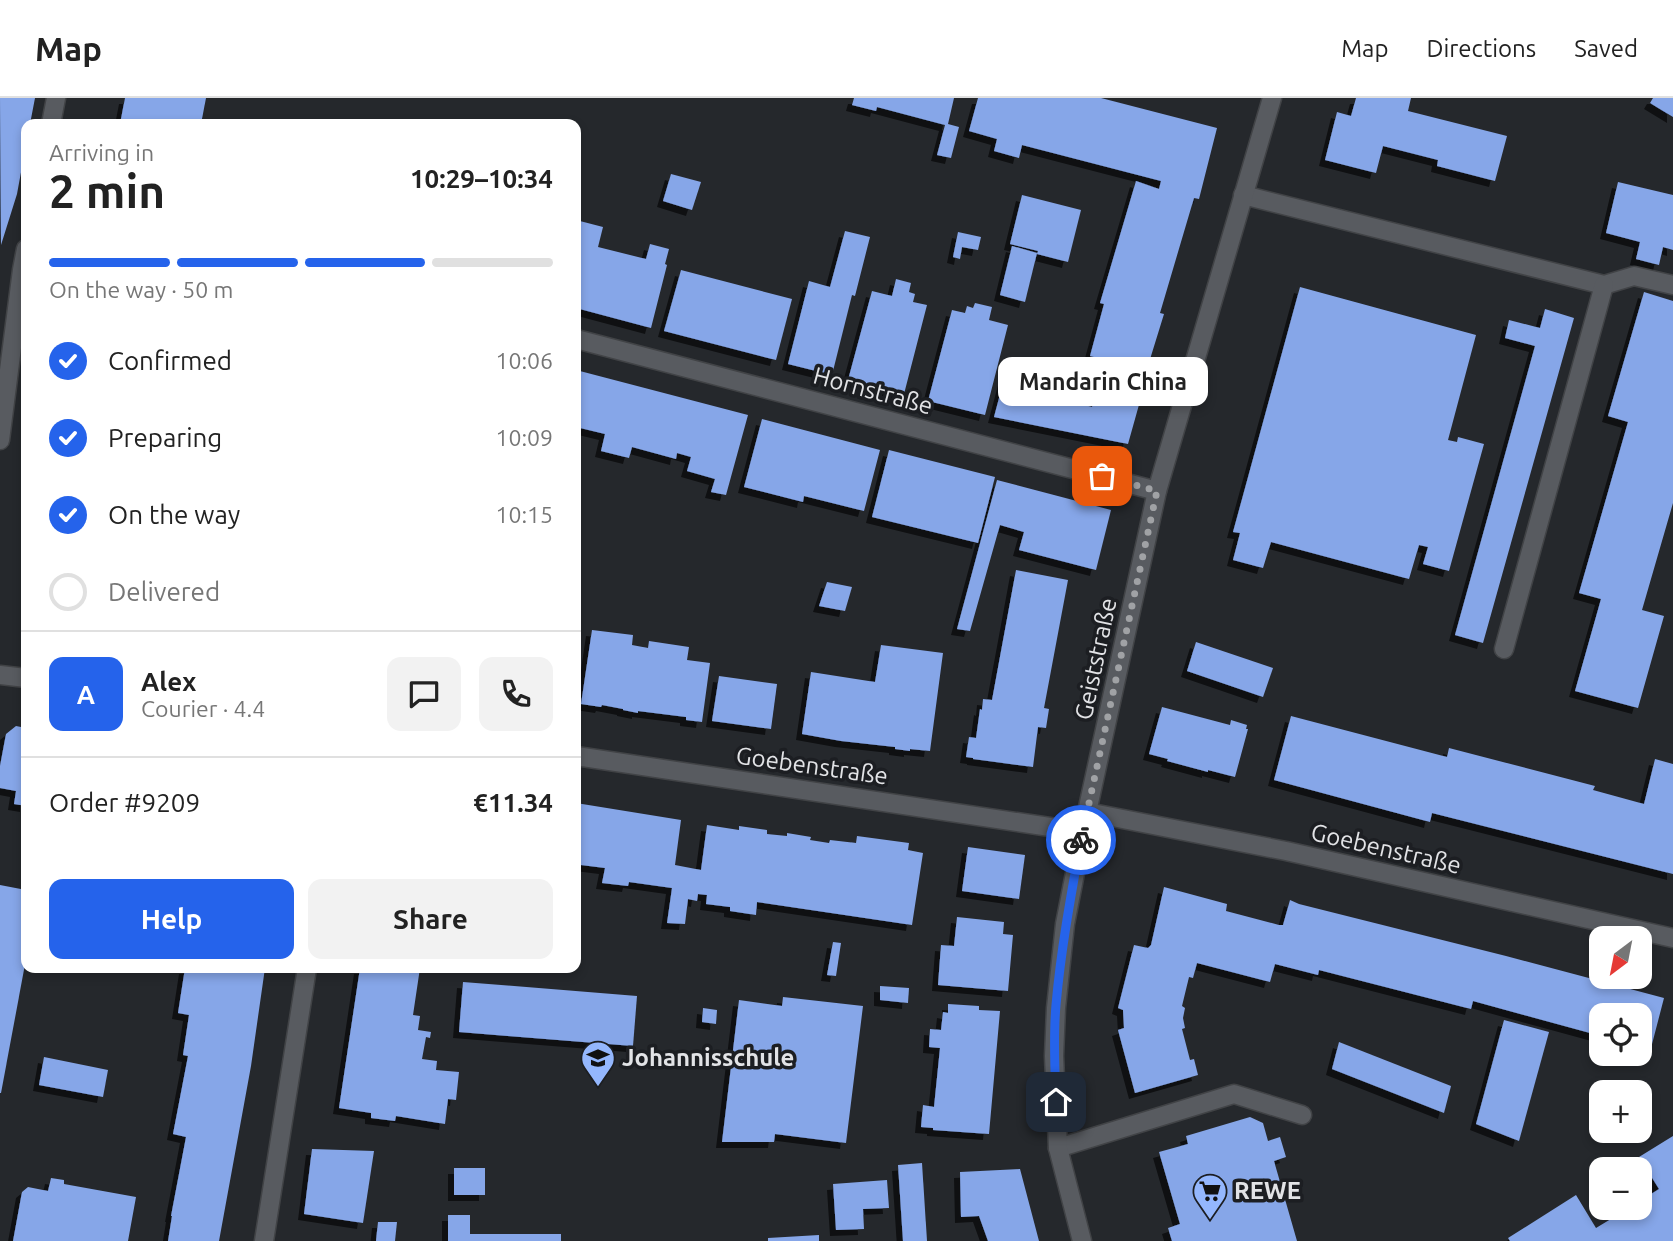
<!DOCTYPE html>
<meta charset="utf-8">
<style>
:root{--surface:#fff;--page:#f2f2f2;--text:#222;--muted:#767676;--line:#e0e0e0;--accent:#2563eb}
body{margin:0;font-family:Ubuntu,sans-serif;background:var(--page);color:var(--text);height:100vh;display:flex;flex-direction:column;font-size:26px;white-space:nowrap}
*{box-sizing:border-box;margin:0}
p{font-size:23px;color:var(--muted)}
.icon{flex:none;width:38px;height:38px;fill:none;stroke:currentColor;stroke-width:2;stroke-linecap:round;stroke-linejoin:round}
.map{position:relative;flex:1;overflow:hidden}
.side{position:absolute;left:21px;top:21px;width:560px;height:854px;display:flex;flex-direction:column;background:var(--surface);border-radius:14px;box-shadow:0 4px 10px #0003}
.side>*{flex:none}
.needle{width:46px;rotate:212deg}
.buttons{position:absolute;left:1589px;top:828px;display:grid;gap:14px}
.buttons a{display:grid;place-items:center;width:63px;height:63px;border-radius:14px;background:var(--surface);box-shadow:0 4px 10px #0003;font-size:35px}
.pin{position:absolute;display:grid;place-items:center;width:60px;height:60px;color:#fff;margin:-30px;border-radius:14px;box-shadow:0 4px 10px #0006}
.courier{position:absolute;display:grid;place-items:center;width:70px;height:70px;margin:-35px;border:5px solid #2563eb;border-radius:50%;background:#fff;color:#222;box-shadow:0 2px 9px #0007}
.bubble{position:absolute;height:49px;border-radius:14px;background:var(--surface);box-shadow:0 4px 10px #0003;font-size:23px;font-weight:700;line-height:49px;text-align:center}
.head em{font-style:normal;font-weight:700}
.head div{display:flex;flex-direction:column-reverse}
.head{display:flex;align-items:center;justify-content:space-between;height:119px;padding:0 28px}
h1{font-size:46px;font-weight:700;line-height:52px}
.bar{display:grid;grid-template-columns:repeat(4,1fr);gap:10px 7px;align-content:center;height:84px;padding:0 28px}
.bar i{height:9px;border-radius:5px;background:var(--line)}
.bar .current{background:var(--accent)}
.bar p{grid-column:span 4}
.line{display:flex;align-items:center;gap:18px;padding:0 28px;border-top:2px solid var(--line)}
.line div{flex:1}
.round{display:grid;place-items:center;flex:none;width:74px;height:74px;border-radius:14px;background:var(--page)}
ol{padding:0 28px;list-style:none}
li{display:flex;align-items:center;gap:21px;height:77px}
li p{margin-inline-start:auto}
li .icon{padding:7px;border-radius:50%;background:var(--accent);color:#fff;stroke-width:4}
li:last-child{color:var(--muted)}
li i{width:38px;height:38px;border:4px solid var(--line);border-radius:50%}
.button{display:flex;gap:14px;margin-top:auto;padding:14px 28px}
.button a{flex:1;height:80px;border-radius:14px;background:var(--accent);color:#fff;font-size:28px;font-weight:700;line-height:80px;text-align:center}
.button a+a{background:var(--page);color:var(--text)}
header{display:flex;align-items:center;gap:42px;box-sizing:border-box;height:98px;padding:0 35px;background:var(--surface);border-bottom:2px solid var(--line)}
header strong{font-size:33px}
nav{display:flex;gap:38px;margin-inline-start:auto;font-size:24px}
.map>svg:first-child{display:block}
.building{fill:#86a6e8;filter:url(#shadow)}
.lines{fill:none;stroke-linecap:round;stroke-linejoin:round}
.lane-casing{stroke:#414346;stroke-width:21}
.street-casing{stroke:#414346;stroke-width:21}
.secondary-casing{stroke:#414346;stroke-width:21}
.lane{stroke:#585b60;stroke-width:18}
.street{stroke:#585b60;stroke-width:18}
.secondary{stroke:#585b60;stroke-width:18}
.done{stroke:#a0a2a5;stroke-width:7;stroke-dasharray:0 12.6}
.route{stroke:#2563eb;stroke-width:9}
.labels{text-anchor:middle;stroke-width:7;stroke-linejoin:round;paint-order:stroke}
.street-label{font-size:24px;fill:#e2e3e6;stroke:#1c1e22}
.poi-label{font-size:24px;font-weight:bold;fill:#e2e3e6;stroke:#1c1e22;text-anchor:start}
</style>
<header>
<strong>Map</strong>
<nav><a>Map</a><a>Directions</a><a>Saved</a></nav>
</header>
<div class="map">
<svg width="1673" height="1143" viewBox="0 0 1673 1143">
<defs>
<filter id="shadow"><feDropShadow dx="-6" dy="6" stdDeviation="0" flood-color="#0009"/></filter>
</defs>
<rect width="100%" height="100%" fill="#25282c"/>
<g class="building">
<polygon points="0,0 35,0 30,26 26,26 26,47 17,96 1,147"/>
<polygon points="125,0 206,0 201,26 120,26"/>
<polygon points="854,0 954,0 948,26 959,29 951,60 937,57 945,27 877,9 876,13 852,7"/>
<polygon points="978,0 1101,0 1217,30 1199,101 1194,100 1160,215 1164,216 1147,271 1149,271 1128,346 994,319 1007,270 1074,288 1071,298 1082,300 1081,306 1092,309 1106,262 1090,258 1104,206 1100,205 1136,83 1159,91 1161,83 1022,47 1019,60 994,53 997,41 969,33"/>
<polygon points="1356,0 1411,0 1408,13 1507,38 1495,83 1437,68 1438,62 1383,48 1376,75 1325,62 1337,14 1351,18"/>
<polygon points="1653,0 1673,0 1673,19 1650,5"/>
<polygon points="671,76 701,84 692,112 663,103"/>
<polygon points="1618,84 1673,97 1673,152 1663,149 1659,167 1636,161 1640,144 1606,135"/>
<polygon points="1022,97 1081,112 1068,164 1037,156 1038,153 1010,146"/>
<polygon points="576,122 603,129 598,149 646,161 650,146 669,151 665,166 667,167 651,230 576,210"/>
<polygon points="845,133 870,139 855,198 852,197 832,277 788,266 809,183 830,189"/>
<polygon points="958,134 981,139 978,152 962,149 960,161 953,159"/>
<polygon points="1012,148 1037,155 1025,204 1000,197"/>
<polygon points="681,172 792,201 776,262 664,233"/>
<polygon points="896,181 911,185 909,194 915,196 913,204 927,207 904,296 848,282 872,193 892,198"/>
<polygon points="1300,189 1476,237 1448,342 1457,344 1458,339 1484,346 1449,473 1423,466 1428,449 1419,447 1409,481 1271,444 1263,470 1233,462 1240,435 1233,434"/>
<polygon points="1644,194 1673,203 1673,405 1642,512 1664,518 1638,610 1575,593 1601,501 1579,495 1628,324 1608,318"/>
<polygon points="975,205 992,209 989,222 1008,227 985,317 928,303 952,212 965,215 967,208 973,210"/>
<polygon points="1545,211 1574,220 1483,545 1455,537 1535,248 1505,240 1509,222 1540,230"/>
<polygon points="576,272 748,317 726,397 711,394 715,381 687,373 691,359 677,355 676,361 632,349 629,360 601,353 605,336 576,329"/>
<polygon points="762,321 880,352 864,413 804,398 803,404 744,389"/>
<polygon points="889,352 995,379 978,445 872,419"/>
<polygon points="997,382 1111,412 1096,472 1019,452 1024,434 1000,427 970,533 957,531"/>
<polygon points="1016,472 1068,482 1044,610 1049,611 1046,630 1038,629 1033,669 973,661 973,660 966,659 969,639 976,640 980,611 982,612 983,601 992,602"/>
<polygon points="827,484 852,489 845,513 819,508"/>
<polygon points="592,532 633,537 632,547 648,550 649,543 689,549 687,562 710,565 702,624 686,622 686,619 638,613 638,615 623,612 623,611 602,607 601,609 581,606"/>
<polygon points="1196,544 1273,570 1263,599 1187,573"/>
<polygon points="881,547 943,555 930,653 910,651 910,653 895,651 895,649 841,643 802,636 811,574 875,584"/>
<polygon points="719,578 777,586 771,631 712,623"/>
<polygon points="1162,609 1230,627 1231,622 1247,627 1246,631 1248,631 1235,679 1208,672 1208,674 1167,663 1168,661 1149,656"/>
<polygon points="1291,618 1447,659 1449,650 1595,688 1593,692 1644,706 1655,661 1673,666 1673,776 1432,715 1430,724 1274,682"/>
<polygon points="16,628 26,630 26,708 14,706 16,693 0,690 0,668 6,636"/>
<polygon points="576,705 681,722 675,767 701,772 707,727 739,732 739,728 767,732 767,736 787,738 787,735 811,739 810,742 829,745 830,742 856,745 857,738 909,745 908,752 923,755 912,827 757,804 756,817 730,813 730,809 706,806 707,797 698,796 697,803 688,801 685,826 667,825 672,790 629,784 628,788 602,785 605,770 581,767 577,793 576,793"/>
<polygon points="968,749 1025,757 1019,801 962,793"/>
<polygon points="0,787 26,792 26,861 1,995 0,995"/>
<polygon points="1164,789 1227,806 1226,813 1279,827 1283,827 1290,802 1299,806 1506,858 1664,900 1651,950 1640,948 1640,917 1601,917 1601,938 1473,903 1471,911 1319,872 1318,877 1275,866 1270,884 1197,865 1193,880 1189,879 1182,908 1185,910 1183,920 1185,930 1182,931 1190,962 1194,961 1198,977 1135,995 1118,932 1124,930 1123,912 1118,910 1134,847 1148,850 1151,847"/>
<polygon points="957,819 1004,824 1003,836 1013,837 1008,893 938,887 941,847 954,848"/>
<polygon points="833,844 841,845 836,878 827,877"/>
<polygon points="185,870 265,870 251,968 219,1143 168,1143 172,1118 171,1118 186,1039 173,1036 188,958 183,957 189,917 178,915"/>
<polygon points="360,870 420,870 413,917 420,918 418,932 431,934 430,940 426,939 422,961 437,963 436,972 459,974 456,1002 448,1001 445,1026 396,1018 395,1023 371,1020 371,1015 339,1010"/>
<polygon points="463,884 637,898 633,948 459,934"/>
<polygon points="880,888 909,890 908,905 880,902"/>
<polygon points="783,899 863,908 846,1045 775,1036 774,1044 722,1044 739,902 782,908"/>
<polygon points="948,906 979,908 979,912 1000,913 989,1036 933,1032 933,1030 921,1029 923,1007 934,1009 940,950 929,949 930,931 941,932 943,914 948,915"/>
<polygon points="703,910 717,912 716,926 702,924"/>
<polygon points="1504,922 1549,934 1519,1043 1476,1026"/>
<polygon points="1339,944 1451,988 1444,1015 1332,971"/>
<polygon points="44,959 108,972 103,999 39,987"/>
<polygon points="1250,1019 1263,1025 1268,1043 1280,1039 1286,1059 1274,1063 1297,1143 1172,1143 1168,1130 1180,1126 1159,1054 1188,1046 1186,1038"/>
<polygon points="1673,1038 1673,1143 1510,1143 1508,1140 1576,1097 1596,1130 1629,1110 1640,1110 1640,1103 1659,1091 1639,1059"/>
<polygon points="312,1051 374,1053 363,1125 304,1116"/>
<polygon points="922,1065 927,1143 903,1143 898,1067"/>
<rect x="454" y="1070" width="31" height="27"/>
<polygon points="1020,1071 1039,1143 988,1143 979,1118 961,1119 960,1074"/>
<polygon points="51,1080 64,1082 64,1086 136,1099 128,1143 13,1143 22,1094 28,1089 48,1093"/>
<polygon points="887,1082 889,1110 863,1111 864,1131 836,1132 833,1086"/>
<polygon points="448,1117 470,1117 470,1136 561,1136 561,1143 448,1143"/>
<polygon points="378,1124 397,1124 395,1143 376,1143"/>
<polygon points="819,1137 819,1143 768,1143 768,1140"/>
</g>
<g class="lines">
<g class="lane-casing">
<g id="lane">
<polyline points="1243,97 1604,187 1634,178 1673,187"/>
<polyline points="1504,551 1604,187"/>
<polyline points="1058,1050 1234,996 1302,1017"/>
</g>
</g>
<g class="street-casing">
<g id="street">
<polyline points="51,26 56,0"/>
<polyline points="576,241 1157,393"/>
<polyline points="0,342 22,172 26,151"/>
<polyline points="0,577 26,580"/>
<polyline points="576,658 1083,734"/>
<polyline points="1087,714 1286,753 1673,840"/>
<polyline points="264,1143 307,870"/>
</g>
</g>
<g class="secondary-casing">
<polyline id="secondary" points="1082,1143 1058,1050 1054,958 1056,910 1065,826 1087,714 1157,393 1272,0"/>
</g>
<use href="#lane" class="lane"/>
<use href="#street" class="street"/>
<use href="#secondary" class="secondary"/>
</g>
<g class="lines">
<polyline class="done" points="1081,742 1157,393 1102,378"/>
<path class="route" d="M 1056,1004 C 1055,972 1053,939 1056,907 C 1061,851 1071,797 1081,742"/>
</g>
<defs>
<g id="school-pin" transform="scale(1.75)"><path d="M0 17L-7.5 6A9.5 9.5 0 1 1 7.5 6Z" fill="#94b7fd" stroke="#1c1e22"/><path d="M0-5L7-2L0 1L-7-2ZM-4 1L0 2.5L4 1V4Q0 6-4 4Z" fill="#111"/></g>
<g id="supermarket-pin" transform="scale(1.75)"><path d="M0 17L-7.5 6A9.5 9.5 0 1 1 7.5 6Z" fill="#94b7fd" stroke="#1c1e22"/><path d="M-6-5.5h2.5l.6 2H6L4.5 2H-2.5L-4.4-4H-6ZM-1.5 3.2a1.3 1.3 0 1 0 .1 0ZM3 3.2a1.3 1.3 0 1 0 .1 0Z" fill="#111"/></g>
</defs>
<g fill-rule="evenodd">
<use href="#school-pin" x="598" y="960"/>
<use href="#supermarket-pin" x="1210" y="1093"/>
</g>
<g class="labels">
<g class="street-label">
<text transform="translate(873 293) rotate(15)" y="8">Hornstraße</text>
<text transform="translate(1096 561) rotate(-78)" y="8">Geiststraße</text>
<text transform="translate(812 668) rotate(8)" y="8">Goebenstraße</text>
<text transform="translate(1386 751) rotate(13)" y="8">Goebenstraße</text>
</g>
<g class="poi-label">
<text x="622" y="968">Johannisschule</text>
<text x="1234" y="1101">REWE</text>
</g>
</g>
</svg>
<div class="buttons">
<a><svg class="needle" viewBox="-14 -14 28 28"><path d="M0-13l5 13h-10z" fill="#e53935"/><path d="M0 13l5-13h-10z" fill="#767676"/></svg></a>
<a><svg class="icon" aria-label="locate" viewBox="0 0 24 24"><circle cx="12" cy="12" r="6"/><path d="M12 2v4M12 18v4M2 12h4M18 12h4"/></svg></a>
<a>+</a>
<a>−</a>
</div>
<div class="pin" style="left:1102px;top:378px;background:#ea580c"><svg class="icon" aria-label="bag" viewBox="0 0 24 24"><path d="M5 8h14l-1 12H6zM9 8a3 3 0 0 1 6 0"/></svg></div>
<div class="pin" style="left:1056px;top:1004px;background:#1f2937"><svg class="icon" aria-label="home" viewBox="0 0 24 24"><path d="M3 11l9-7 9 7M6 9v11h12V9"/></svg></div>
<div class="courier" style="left:1081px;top:742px"><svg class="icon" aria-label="bike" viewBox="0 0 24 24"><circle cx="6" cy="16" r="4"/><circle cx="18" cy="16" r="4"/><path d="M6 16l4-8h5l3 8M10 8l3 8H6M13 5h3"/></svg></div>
<div class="bubble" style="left:998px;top:259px;width:210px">Mandarin China</div>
<section class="side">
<div class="head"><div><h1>2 min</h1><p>Arriving in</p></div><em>10:29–10:34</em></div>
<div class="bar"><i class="current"></i><i class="current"></i><i class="current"></i><i></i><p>On the way · 50 m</p></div>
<ol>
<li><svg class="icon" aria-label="check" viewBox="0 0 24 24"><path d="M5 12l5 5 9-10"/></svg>Confirmed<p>10:06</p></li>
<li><svg class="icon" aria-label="check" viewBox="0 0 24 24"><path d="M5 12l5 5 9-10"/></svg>Preparing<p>10:09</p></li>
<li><svg class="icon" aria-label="check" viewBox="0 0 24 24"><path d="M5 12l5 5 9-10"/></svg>On the way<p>10:15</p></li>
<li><i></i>Delivered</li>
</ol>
<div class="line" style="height:126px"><b class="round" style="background:var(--accent);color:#fff">A</b><div><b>Alex</b><p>Courier · 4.4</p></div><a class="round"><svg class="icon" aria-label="chat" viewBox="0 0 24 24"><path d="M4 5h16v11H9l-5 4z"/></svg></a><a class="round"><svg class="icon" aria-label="phone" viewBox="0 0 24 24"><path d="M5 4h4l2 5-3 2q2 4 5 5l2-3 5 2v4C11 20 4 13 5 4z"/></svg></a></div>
<div class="line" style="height:91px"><div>Order #9209</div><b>€11.34</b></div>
<div class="button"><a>Help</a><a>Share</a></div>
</section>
</div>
